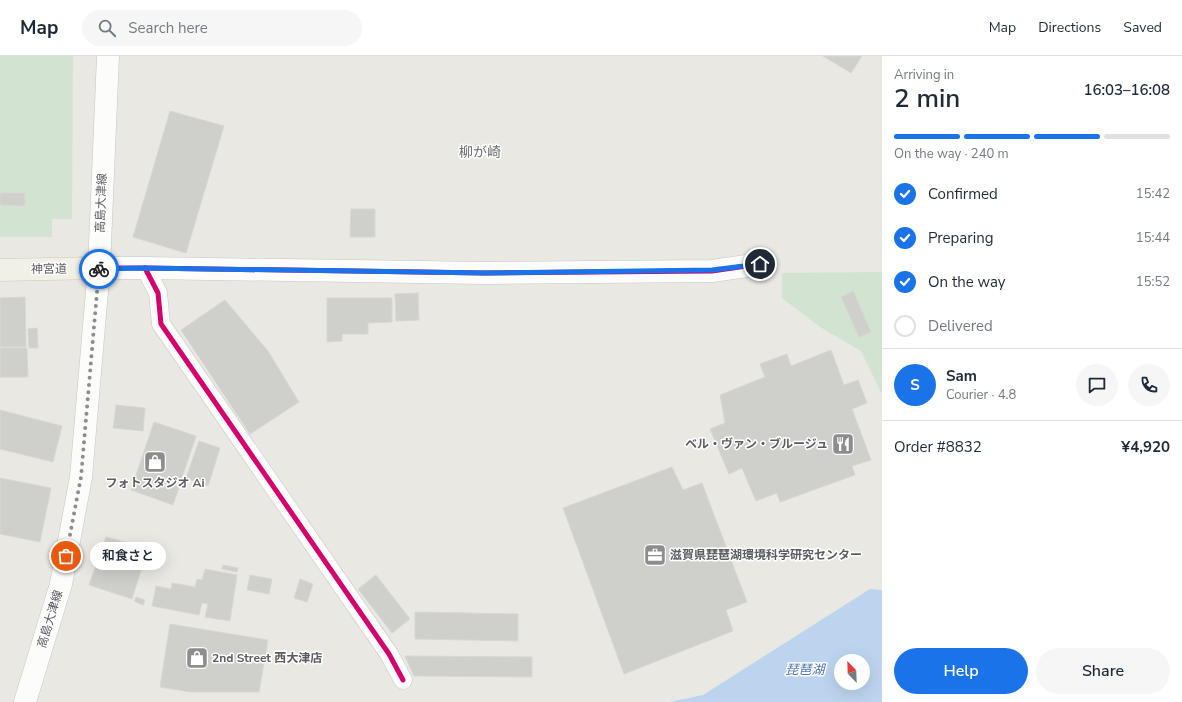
<!DOCTYPE html>
<meta charset="utf-8">
<style>
:root{--surface:#fff;--page:#f6f6f7;--text:#1f2937;--muted:#747a83;--line:#e0e1e3;--accent:#1a73e8}
body{margin:0;font-family:"Nunito Sans","Noto Sans JP",sans-serif;background:var(--page);color:var(--text);height:100vh;display:flex;flex-direction:column;font-size:15px;white-space:nowrap}
*{box-sizing:border-box;margin:0}
p{font-size:13px;color:var(--muted)}
.icon{flex:none;width:22px;height:22px;fill:none;stroke:currentColor;stroke-width:2;stroke-linecap:round;stroke-linejoin:round}
.map{position:relative;flex:1;overflow:hidden}
.drawer{display:flex;flex-direction:column;background:var(--surface);width:300px}
.drawer>*{flex:none}
.needle{width:26px;rotate:337deg}
.tools{position:absolute;left:834px;top:598px;display:grid;gap:8px}
.tools a{display:grid;place-items:center;width:36px;height:36px;border-radius:50%;background:var(--surface);box-shadow:0 4px 16px #0002;font-size:20px}
.pin{position:absolute;display:grid;place-items:center;width:34px;height:34px;color:#fff;margin:-17px;border:2px solid #fff;border-radius:50%;box-shadow:0 1px 4px #0007}
.courier{position:absolute;display:grid;place-items:center;width:40px;height:40px;margin:-20px;border:3px solid #1a73e8;border-radius:50%;background:#fff;color:#222;box-shadow:0 1px 5px #0007}
.bubble{position:absolute;height:28px;border-radius:14px;background:var(--surface);box-shadow:0 4px 16px #0002;font-size:13px;font-weight:600;line-height:28px;text-align:center}
.headline em{font-style:normal;font-weight:600}
.headline div{display:flex;flex-direction:column-reverse}
.headline{display:flex;align-items:center;justify-content:space-between;height:68px;padding:0 12px}
h1{font-size:26px;font-weight:600;line-height:30px}
.bar{display:grid;grid-template-columns:repeat(4,1fr);gap:6px 4px;align-content:center;height:48px;padding:0 12px}
.bar i{height:5px;border-radius:3px;background:var(--line)}
.bar .selected{background:var(--accent)}
.bar p{grid-column:span 4}
.line{display:flex;align-items:center;gap:10px;padding:0 12px;border-top:1px solid var(--line)}
.line div{flex:1}
.round{display:grid;place-items:center;flex:none;width:42px;height:42px;border-radius:21px;background:var(--page)}
ol{padding:0 12px;list-style:none}
li{display:flex;align-items:center;gap:12px;height:44px}
li p{margin-inline-start:auto}
li .icon{padding:4px;border-radius:50%;background:var(--accent);color:#fff;stroke-width:4}
li:last-child{color:var(--muted)}
li i{width:22px;height:22px;border:2px solid var(--line);border-radius:50%}
.primary-button{display:flex;gap:8px;margin-top:auto;padding:8px 12px}
.primary-button a{flex:1;height:46px;border-radius:24px;background:var(--accent);color:#fff;font-size:16px;font-weight:600;line-height:46px;text-align:center}
.primary-button a+a{background:var(--page);color:var(--text)}
header{display:flex;align-items:center;gap:24px;box-sizing:border-box;height:56px;padding:0 20px;background:var(--surface);border-bottom:1px solid var(--line)}
header strong{font-size:19px}
nav{display:flex;gap:22px;margin-inline-start:auto;font-size:14px}
.search{width:280px;height:36px;background:var(--page);display:flex;align-items:center;gap:10px;box-sizing:border-box;padding:0 14px;border-radius:22px;color:var(--muted);font-size:15px}
main{display:flex;flex:1;min-height:0}
.map>svg:first-child{display:block}
.green{fill:#d2e3d2}
.water{fill:#bcd4ee;fill-rule:evenodd}
.building{fill:#cfcfcc;stroke:#d8d7d2}
.lines{fill:none;stroke-linecap:round;stroke-linejoin:round}
.minor-casing{stroke:#c6c6c5;stroke-width:19}
.tertiary-casing{stroke:#c6c6c5;stroke-width:23}
.secondary-casing{stroke:#c5c5c3;stroke-width:23}
.primary-casing{stroke:#cec9b4;stroke-width:23}
.minor{stroke:#fcfcfb;stroke-width:18}
.tertiary{stroke:#fcfcfb;stroke-width:22}
.secondary{stroke:#fcfcfb;stroke-width:22}
.primary{stroke:#f1f0e6;stroke-width:22}
.cycleway-casing{stroke:#fff;stroke-width:8}
.cycleway{stroke:#d6006c;stroke-width:5}
.done{stroke:#8c8d8e;stroke-width:4;stroke-dasharray:0 7.2}
.route{stroke:#1a73e8;stroke-width:5}
.labels{text-anchor:middle;stroke-width:3;stroke-linejoin:round;paint-order:stroke}
.street-label{font-size:12px;fill:#5a5c60;stroke:#fff}
.poi-label{font-size:12px;font-weight:bold;fill:#5a5c60;stroke:#fff;text-anchor:start}
.water-label{font-size:13px;font-style:italic;fill:#5075b2;stroke:#fff}
.quarter-label{font-size:14px;fill:#6b6e72;stroke:#fff}
</style>
<header>
<strong>Map</strong>
<div class="search"><svg class="icon" aria-label="search" viewBox="0 0 24 24"><circle cx="10" cy="10" r="6"/><path d="M15 15l6 6"/></svg>Search here</div>
<nav><a>Map</a><a>Directions</a><a>Saved</a></nav>
</header>
<main>
<div class="map">
<svg width="882" height="646" viewBox="0 0 882 646">
<rect width="100%" height="100%" fill="#e9e8e3"/>
<g class="green">
<polygon points="0,0 73,0 72,163 52,163 52,181 0,181"/>
<polygon points="882,216 882,338 861,295 820,271 782,242 782,217"/>
</g>
<path class="water" d="M 870,533 L 882,534 L 882,646 L 669,646 L 703,639 ZM 841,605 L 863,605 L 863,627 L 841,627 Z"/>
<g class="building">
<polygon points="823,0 862,0 851,17"/>
<polygon points="170,55 224,70 186,197 133,181"/>
<polygon points="0,137 25,137 25,150 0,149"/>
<polygon points="351,153 375,153 375,181 350,181"/>
<polygon points="853,235 871,276 859,281 841,241"/>
<polygon points="418,237 419,264 396,265 395,238"/>
<polygon points="25,241 26,291 0,291 0,242"/>
<polygon points="327,242 392,242 392,266 368,267 368,278 342,278 342,285 327,286"/>
<polygon points="225,244 268,295 299,346 250,378 181,274"/>
<polygon points="37,272 38,292 29,292 28,273"/>
<polygon points="0,292 27,292 28,321 0,321"/>
<polygon points="831,294 844,329 858,324 867,347 852,353 871,404 852,410 855,419 780,446 777,437 756,445 742,412 729,418 710,373 725,367 720,339 765,321 760,308 787,298 791,310"/>
<polygon points="116,349 145,352 143,375 113,372"/>
<polygon points="0,354 62,370 53,406 0,393"/>
<polygon points="154,366 196,380 173,449 131,434"/>
<polygon points="199,385 220,392 208,430 186,422"/>
<polygon points="672,411 683,434 702,427 747,546 726,554 733,575 624,618 563,452"/>
<polygon points="0,422 51,432 40,486 0,478"/>
<polygon points="106,481 148,492 132,543 89,529"/>
<polygon points="223,509 238,512 237,516 222,513"/>
<polygon points="205,513 237,519 230,565 205,561 208,548 202,547 199,559 152,550 156,530 171,533 172,527 195,531 197,523 202,524"/>
<polygon points="250,519 272,523 269,538 247,534"/>
<polygon points="376,519 410,563 392,577 358,533"/>
<polygon points="300,523 313,528 307,546 294,542"/>
<polygon points="136,541 145,544 143,549 134,545"/>
<polygon points="415,556 518,558 518,585 415,583"/>
<polygon points="170,568 268,584 259,636 191,636 160,631"/>
<polygon points="405,600 532,601 532,621 414,620"/>
</g>
<g class="lines">
<g class="minor-casing">
<polyline id="minor" points="145,212 158,237 161,268 389,598 403,624"/>
</g>
<g class="tertiary-casing">
<polyline id="tertiary" points="99,212 145,212 485,217 712,215 760,208"/>
</g>
<g class="secondary-casing">
<polyline id="secondary" points="25,646 61,528 81,421 99,212 108,0"/>
</g>
<g class="primary-casing">
<polyline id="primary" points="0,214 99,212"/>
</g>
<use href="#minor" class="minor"/>
<use href="#tertiary" class="tertiary"/>
<use href="#secondary" class="secondary"/>
<use href="#primary" class="primary"/>
<g class="cycleway-casing">
<g id="cycleway">
<polyline points="99,212 145,212 485,217 712,215 760,208"/>
<polyline points="145,212 158,237 161,268 389,598 403,624"/>
</g>
</g>
<use href="#cycleway" class="cycleway"/>
</g>
<g class="lines">
<polyline class="done" points="66,500 81,421 99,213"/>
<polyline class="route" points="99,213 145,212 485,217 712,214 760,208"/>
</g>
<defs>
<g id="restaurant-square" transform="scale(1.15)"><rect x="-9" y="-9" width="18" height="18" rx="4" fill="#8c8d8e" stroke="#fff"/><path d="M-5-6h1v4h1v-4h1v4h1v-4h1v5L-1.5 .5V6h-2V.5L-5-1ZM5-6V6H3V1.5H1.5Q1.5-4 5-6Z" fill="#fff"/></g>
<g id="shop-square" transform="scale(1.15)"><rect x="-9" y="-9" width="18" height="18" rx="4" fill="#8c8d8e" stroke="#fff"/><path d="M-5-2.5h2.3a2.7 3.5 0 0 1 5.4 0H5L5.5 6h-11ZM-1.5-2.5h3a1.5 2.3 0 0 0-3 0Z" fill="#fff"/></g>
<g id="office-square" transform="scale(1.15)"><rect x="-9" y="-9" width="18" height="18" rx="4" fill="#8c8d8e" stroke="#fff"/><path d="M-6-3h4V-5.5h4V-3h4V5H-6ZM-1-4.5V-3h2v-1.5ZM-6 0V1H6V0Z" fill="#fff"/></g>
</defs>
<g fill-rule="evenodd">
<use href="#restaurant-square" x="843" y="388"/>
<use href="#shop-square" x="155" y="406"/>
<use href="#office-square" x="655" y="499"/>
<use href="#shop-square" x="197" y="602"/>
</g>
<g class="labels">
<g class="street-label">
<text transform="translate(101 147) rotate(-88)" y="4">高島大津線</text>
<text transform="translate(49 213) rotate(-1)" y="4">神宮道</text>
<text transform="translate(50 563) rotate(-73)" y="4">高島大津線</text>
</g>
<g class="poi-label">
<text x="828" y="392" text-anchor="end">ベル・ヴァン・ブルージュ</text>
<text x="155" y="431" text-anchor="middle">フォトスタジオ Ai</text>
<text x="670" y="503">滋賀県琵琶湖環境科学研究センター</text>
<text x="212" y="606">2nd Street 西大津店</text>
</g>
<g class="water-label">
<text x="805" y="618">琵琶湖</text>
</g>
<g class="quarter-label">
<text x="480" y="101">柳が崎</text>
</g>
</g>
</svg>
<div class="tools">
<a><svg class="needle" viewBox="-14 -14 28 28"><path d="M0-13l5 13h-10z" fill="#e53935"/><path d="M0 13l5-13h-10z" fill="#747a83"/></svg></a>
</div>
<div class="pin" style="left:66px;top:500px;background:#ea580c"><svg class="icon" aria-label="bag" viewBox="0 0 24 24"><path d="M5 8h14l-1 12H6zM9 8a3 3 0 0 1 6 0"/></svg></div>
<div class="pin" style="left:760px;top:208px;background:#1f2937"><svg class="icon" aria-label="home" viewBox="0 0 24 24"><path d="M3 11l9-7 9 7M6 9v11h12V9"/></svg></div>
<div class="courier" style="left:99px;top:213px"><svg class="icon" aria-label="bike" viewBox="0 0 24 24"><circle cx="6" cy="16" r="4"/><circle cx="18" cy="16" r="4"/><path d="M6 16l4-8h5l3 8M10 8l3 8H6M13 5h3"/></svg></div>
<div class="bubble" style="left:90px;top:486px;width:76px">和食さと</div>
</div>
<section class="drawer">
<div class="headline"><div><h1>2 min</h1><p>Arriving in</p></div><em>16:03–16:08</em></div>
<div class="bar"><i class="selected"></i><i class="selected"></i><i class="selected"></i><i></i><p>On the way · 240 m</p></div>
<ol>
<li><svg class="icon" aria-label="check" viewBox="0 0 24 24"><path d="M5 12l5 5 9-10"/></svg>Confirmed<p>15:42</p></li>
<li><svg class="icon" aria-label="check" viewBox="0 0 24 24"><path d="M5 12l5 5 9-10"/></svg>Preparing<p>15:44</p></li>
<li><svg class="icon" aria-label="check" viewBox="0 0 24 24"><path d="M5 12l5 5 9-10"/></svg>On the way<p>15:52</p></li>
<li><i></i>Delivered</li>
</ol>
<div class="line" style="height:72px"><b class="round" style="background:var(--accent);color:#fff">S</b><div><b>Sam</b><p>Courier · 4.8</p></div><a class="round"><svg class="icon" aria-label="chat" viewBox="0 0 24 24"><path d="M4 5h16v11H9l-5 4z"/></svg></a><a class="round"><svg class="icon" aria-label="phone" viewBox="0 0 24 24"><path d="M5 4h4l2 5-3 2q2 4 5 5l2-3 5 2v4C11 20 4 13 5 4z"/></svg></a></div>
<div class="line" style="height:52px"><div>Order #8832</div><b>¥4,920</b></div>
<div class="primary-button"><a>Help</a><a>Share</a></div>
</section>
</main>
